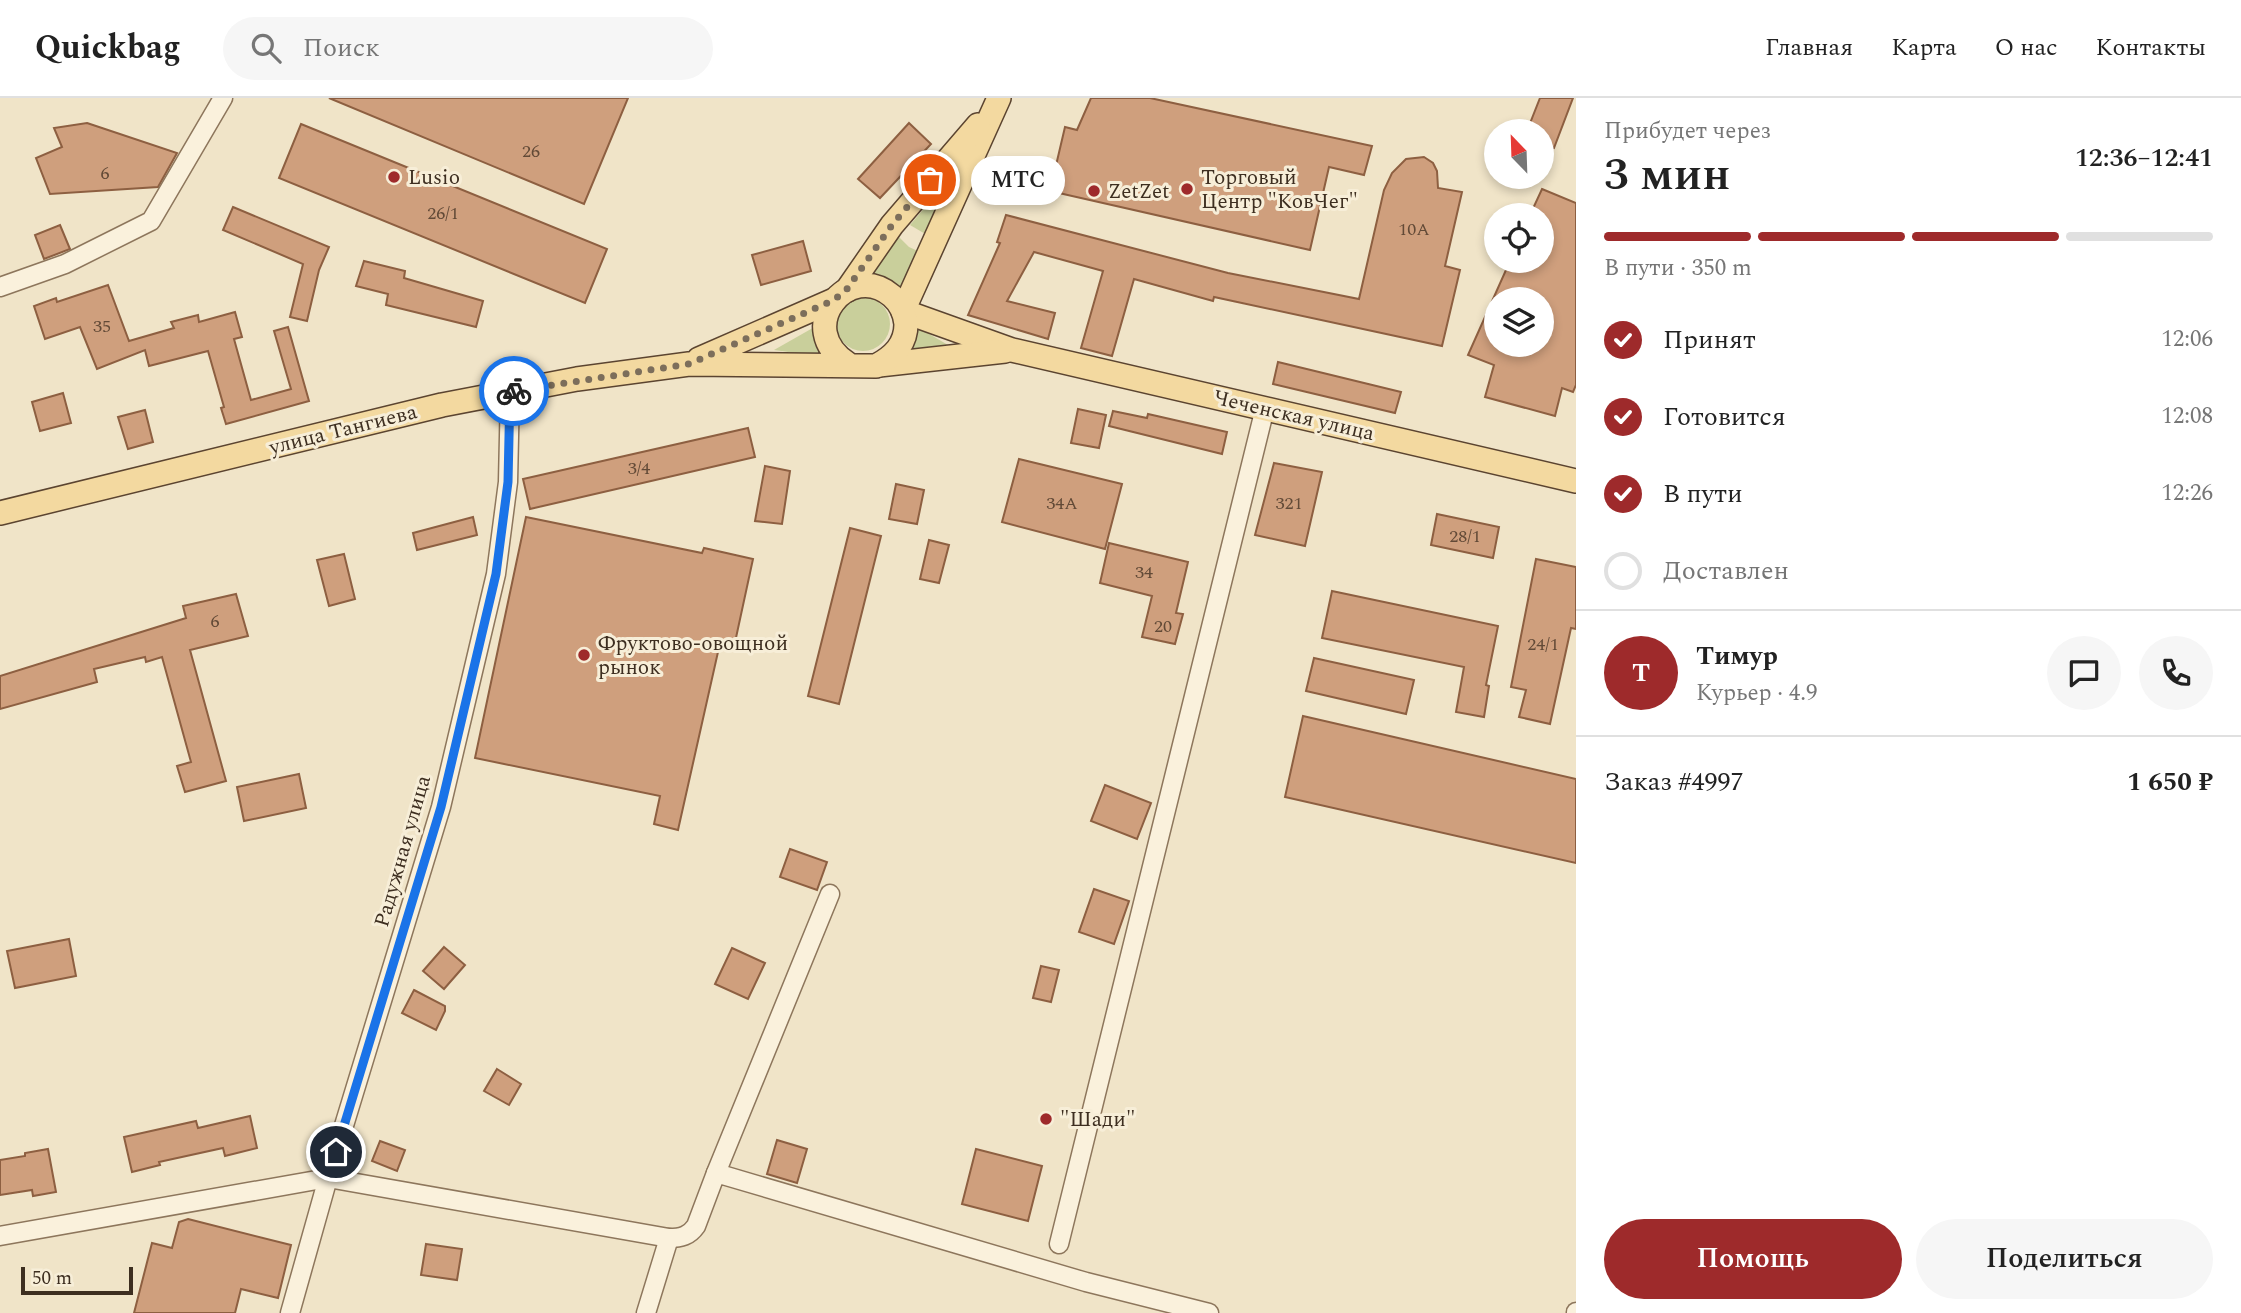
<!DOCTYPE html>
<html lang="ru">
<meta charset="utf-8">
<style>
:root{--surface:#fff;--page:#f6f6f6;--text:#222;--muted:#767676;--line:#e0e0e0;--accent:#9e2a2b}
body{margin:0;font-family:Spectral,serif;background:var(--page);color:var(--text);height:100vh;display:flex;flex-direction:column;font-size:26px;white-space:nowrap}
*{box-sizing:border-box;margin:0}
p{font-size:23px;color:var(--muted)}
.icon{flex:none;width:38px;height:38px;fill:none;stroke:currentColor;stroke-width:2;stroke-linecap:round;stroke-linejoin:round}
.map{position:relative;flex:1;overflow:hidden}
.details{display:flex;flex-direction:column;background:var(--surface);width:665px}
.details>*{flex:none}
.needle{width:46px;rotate:337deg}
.buttons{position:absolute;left:1484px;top:21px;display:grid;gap:14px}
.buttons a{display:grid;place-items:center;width:70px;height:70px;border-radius:50%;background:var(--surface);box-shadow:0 4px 10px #0003;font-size:35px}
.scale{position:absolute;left:21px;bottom:18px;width:112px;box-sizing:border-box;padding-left:7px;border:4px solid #3d2e20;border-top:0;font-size:19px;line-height:24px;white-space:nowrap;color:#3d2e20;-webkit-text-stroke:5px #f7eed8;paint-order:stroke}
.pin{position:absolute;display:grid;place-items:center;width:60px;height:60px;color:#fff;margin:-30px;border:4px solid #fff;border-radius:50%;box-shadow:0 2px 7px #0007}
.courier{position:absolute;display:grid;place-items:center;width:70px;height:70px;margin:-35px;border:5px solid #1a73e8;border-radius:50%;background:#fff;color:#222;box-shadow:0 2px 9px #0007}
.bubble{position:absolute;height:49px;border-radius:24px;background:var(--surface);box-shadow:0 4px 10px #0003;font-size:23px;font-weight:600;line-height:49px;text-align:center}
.headline em{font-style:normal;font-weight:600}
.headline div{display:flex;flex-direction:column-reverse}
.headline{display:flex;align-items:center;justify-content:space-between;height:119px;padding:0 28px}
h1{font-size:46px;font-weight:600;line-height:52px}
.bar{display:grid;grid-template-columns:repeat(4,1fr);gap:10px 7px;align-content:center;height:84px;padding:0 28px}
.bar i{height:9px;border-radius:5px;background:var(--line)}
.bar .current{background:var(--accent)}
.bar p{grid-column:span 4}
.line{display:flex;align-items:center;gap:18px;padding:0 28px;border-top:2px solid var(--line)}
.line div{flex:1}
.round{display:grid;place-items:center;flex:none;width:74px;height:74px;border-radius:37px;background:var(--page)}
ol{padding:0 28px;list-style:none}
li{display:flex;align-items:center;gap:21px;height:77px}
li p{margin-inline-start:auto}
li .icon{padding:7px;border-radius:50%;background:var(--accent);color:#fff;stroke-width:4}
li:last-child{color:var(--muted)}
li i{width:38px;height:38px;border:4px solid var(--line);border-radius:50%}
.primary-button{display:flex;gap:14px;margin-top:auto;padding:14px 28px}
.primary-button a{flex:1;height:80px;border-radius:42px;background:var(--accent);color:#fff;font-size:28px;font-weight:600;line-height:80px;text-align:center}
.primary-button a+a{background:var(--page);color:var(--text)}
header{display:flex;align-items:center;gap:42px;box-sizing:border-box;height:98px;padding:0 35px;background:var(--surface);border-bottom:2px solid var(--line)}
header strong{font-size:33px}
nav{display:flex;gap:38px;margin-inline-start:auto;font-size:24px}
.search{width:490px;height:63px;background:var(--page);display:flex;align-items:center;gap:18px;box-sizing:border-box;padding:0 24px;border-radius:38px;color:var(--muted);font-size:26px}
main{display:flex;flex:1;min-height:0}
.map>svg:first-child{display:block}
.green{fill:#c9cf9b}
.building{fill:#cf9f7d;stroke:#8d5f41;stroke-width:2;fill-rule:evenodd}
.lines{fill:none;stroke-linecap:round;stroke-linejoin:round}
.minor-casing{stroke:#8d765c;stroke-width:21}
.major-casing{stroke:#5b4430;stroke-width:26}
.minor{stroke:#faf1dc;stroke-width:18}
.major{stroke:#f3d9a0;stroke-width:23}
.done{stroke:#7c6e5b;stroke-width:7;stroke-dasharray:0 12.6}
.route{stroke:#1a73e8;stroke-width:9}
.poi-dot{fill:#9e2a2b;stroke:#f7eed8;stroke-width:2.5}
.labels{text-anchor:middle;stroke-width:6;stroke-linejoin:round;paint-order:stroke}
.number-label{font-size:18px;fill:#624a37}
.poi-label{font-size:21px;fill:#3d2e20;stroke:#f7eed8;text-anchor:start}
.street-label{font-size:21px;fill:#3d2e20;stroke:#f7eed8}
</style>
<header>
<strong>Quickbag</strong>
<div class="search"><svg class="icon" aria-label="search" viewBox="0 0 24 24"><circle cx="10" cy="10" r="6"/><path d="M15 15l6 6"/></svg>Поиск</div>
<nav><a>Главная</a><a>Карта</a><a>О нас</a><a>Контакты</a></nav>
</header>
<main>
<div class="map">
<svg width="1576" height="1215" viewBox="0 0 1576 1215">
<rect width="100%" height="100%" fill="#f0e4c8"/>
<g class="green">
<polygon points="966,61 927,137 910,127"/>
<polygon points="899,139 909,149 920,154 898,197 867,181"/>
<circle cx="863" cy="226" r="27"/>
<polygon points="912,226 948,247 904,252"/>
<polygon points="818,227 815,238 825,259 774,252"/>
</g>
<g class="building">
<polygon points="329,0 628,0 584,106"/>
<polygon points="1091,0 1150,0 1372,48 1364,77 1329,69 1310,152 1050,93 1065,29 1077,32"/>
<polygon points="1540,0 1573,0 1554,50 1542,45 1542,33 1527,33"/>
<polygon points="87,25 177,55 158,89 50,96 36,60 62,49 54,30"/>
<polygon points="909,25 931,46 880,100 858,81"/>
<polygon points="301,26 607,151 585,205 279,80"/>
<polygon points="1424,59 1433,65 1437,73 1438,90 1462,94 1445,168 1460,172 1442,248 1214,199 1213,203 1134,181 1112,258 1081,250 1103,173 1034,154 1007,203 1055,215 1048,241 968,217 1000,145 997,144 1006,117 1228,175 1359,201 1384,92 1392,75 1406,61"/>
<path d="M 1542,91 L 1576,105 L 1576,287 L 1573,294 L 1562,290 L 1555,318 L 1485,299 L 1494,267 L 1468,257 L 1510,163 L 1542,163 L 1542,117 L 1530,117 ZM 1496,201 L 1542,201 L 1542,247 L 1496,247 Z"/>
<polygon points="233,109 329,149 319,172 307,223 290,219 303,166 223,132"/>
<polygon points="60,127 70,151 44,161 35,137"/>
<polygon points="803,143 811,173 761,187 752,157"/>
<polygon points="364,163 405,173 404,180 483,203 476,229 386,207 388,196 356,188"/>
<polygon points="108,187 129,243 174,230 171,224 198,217 199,224 235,214 242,239 234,241 251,302 291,291 274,233 288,229 309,303 226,326 221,310 224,309 208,253 149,268 145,252 97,271 80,229 45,241 34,208 56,200 57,204"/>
<polygon points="1278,264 1401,294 1395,315 1273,286"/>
<polygon points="63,295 71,325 40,333 32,304"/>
<polygon points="1078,311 1106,317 1099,350 1071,345"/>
<polygon points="145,312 153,344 128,351 118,319"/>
<polygon points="1113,313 1147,320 1148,316 1227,334 1222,356 1109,328"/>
<polygon points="748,330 755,359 530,411 523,381"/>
<polygon points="1019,361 1122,386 1105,451 1002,424"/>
<polygon points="1274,365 1322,374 1305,448 1255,437"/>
<polygon points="765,368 790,373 782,426 755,423"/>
<polygon points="896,386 924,392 917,426 889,421"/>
<polygon points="1437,416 1499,429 1493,460 1431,447"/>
<polygon points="473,419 477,437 417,452 413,435"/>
<polygon points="526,419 702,455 704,450 753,461 734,549 720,545 678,732 654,726 660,698 475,660"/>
<polygon points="850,430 881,438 839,606 808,598"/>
<polygon points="929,442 949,447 939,485 920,481"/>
<polygon points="1109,445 1188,464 1176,515 1183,516 1175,546 1142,539 1152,498 1100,485"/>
<polygon points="344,456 355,501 329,508 317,462"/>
<polygon points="1536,461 1576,469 1576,531 1571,530 1550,626 1519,619 1526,592 1511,589"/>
<polygon points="1332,493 1498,528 1486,587 1489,588 1484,619 1456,614 1464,569 1322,540"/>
<polygon points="236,496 248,538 190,552 226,683 185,694 177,668 191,664 162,559 146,564 145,559 94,571 97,584 0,611 0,578 186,520 183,508"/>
<polygon points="1314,560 1414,582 1406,616 1306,593"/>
<polygon points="1303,618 1576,681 1576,765 1285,699"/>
<polygon points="299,676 306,710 244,723 237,689"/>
<polygon points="1105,687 1151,705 1137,741 1091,723"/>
<polygon points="790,751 827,764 817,792 780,779"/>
<polygon points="1094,791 1129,803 1114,846 1079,834"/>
<polygon points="69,841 76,878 15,890 7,853"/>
<polygon points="444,849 465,867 444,891 423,873"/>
<polygon points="732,850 765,865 748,901 715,886"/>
<polygon points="1041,868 1059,872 1051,904 1033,900"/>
<polygon points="414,892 445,908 445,913 436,932 402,915"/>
<polygon points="497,971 521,986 509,1007 484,993"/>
<polygon points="250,1018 257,1050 225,1058 223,1050 159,1064 160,1067 132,1074 124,1039 196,1023 198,1030"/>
<polygon points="777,1042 807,1051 797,1085 767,1076"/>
<polygon points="380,1043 405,1052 397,1073 372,1063"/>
<polygon points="48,1051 56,1094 33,1098 32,1092 0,1097 0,1062 25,1058 25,1055"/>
<polygon points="976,1051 1042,1068 1028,1123 962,1106"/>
<polygon points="188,1121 291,1147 278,1200 241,1191 235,1215 134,1215 152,1145 172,1150 179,1124"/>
<polygon points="426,1146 462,1151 457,1182 421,1177"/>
</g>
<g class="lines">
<g class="minor-casing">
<g id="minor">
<polyline points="0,189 65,166 151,123 223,0"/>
<polyline points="716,1075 830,796"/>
<path d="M 0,1138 L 328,1080 L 669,1140 C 681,1140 689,1138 696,1128 L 716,1075 L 1086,1184 L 1209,1215"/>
<polyline points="1059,1146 1265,310"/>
<polyline points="290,1215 328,1080 441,709 496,476 508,384 510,293"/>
<polyline points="646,1215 669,1140"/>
<polyline points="1576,1215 1576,1214"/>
</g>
</g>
<g class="major-casing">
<g id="major">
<polyline points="999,0 903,213 1012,252 1576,383"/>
<polyline points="847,192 892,127 978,27"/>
<polyline points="699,261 834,202"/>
<polyline points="879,267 1005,253"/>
<path d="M 0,415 L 442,307 L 577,281 L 689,266 L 876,268 C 893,259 906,247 906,226 C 905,216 900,205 892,198 C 849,161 792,230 848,266"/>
</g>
</g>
<use href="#minor" class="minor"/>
<use href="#major" class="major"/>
</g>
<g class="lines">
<polyline class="done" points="514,293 689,266 834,202 847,191 892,127 930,82"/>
<polyline class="route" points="336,1054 441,709 496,476 508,384 510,293 514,293"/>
</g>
<g class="poi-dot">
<circle cx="394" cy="79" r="7"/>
<circle cx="1187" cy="91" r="7"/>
<circle cx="1094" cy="93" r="7"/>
<circle cx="584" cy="557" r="7"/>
<circle cx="1046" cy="1021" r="7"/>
</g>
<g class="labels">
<g class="number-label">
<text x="531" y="59">26</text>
<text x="105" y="81">6</text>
<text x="443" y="121">26/1</text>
<text x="1414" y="137">10А</text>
<text x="102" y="234">35</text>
<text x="639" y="376">3/4</text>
<text x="1062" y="411">34А</text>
<text x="1289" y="411">321</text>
<text x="1465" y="444">28/1</text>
<text x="1144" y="480">34</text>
<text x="215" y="529">6</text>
<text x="1163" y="534">20</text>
<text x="1543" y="552">24/1</text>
</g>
<g class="poi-label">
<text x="408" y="86">Lusio</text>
<text x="1201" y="86">Торговый<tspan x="1201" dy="24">Центр "КовЧег"</tspan></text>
<text x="1108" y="100">ZetZet</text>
<text x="598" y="552">Фруктово-овощной<tspan x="598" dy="24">рынок</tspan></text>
<text x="1060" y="1028">"Шади"</text>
</g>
<g class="street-label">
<text transform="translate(1294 317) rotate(13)" y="7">Чеченская улица</text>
<text transform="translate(343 331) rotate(-14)" y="7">улица Тангиева</text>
<text transform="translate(402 753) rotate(-74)" y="7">Радужная улица</text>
</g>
</g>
</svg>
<div class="buttons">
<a><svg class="needle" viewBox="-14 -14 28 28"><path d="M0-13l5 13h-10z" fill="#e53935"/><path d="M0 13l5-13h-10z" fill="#767676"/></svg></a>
<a><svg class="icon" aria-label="locate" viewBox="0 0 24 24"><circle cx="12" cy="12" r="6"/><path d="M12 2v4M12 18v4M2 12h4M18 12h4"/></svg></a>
<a><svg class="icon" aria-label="layers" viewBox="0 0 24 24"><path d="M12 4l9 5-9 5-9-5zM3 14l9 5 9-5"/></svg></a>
</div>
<div class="scale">50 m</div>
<div class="pin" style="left:930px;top:82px;background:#ea580c"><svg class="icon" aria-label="bag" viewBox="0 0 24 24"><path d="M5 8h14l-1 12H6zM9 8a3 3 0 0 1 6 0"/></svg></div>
<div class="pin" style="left:336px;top:1054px;background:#1f2937"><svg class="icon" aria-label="home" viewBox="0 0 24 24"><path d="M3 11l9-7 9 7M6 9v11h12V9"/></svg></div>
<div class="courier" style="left:514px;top:293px"><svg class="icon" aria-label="bike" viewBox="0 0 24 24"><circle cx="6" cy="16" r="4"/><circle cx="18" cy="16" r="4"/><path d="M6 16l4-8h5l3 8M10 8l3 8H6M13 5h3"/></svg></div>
<div class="bubble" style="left:971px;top:58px;width:94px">МТС</div>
</div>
<section class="details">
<div class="headline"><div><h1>3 мин</h1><p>Прибудет через</p></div><em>12:36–12:41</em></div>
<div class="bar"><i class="current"></i><i class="current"></i><i class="current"></i><i></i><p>В пути · 350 m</p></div>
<ol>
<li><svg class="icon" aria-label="check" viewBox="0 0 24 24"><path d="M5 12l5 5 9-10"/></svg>Принят<p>12:06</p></li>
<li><svg class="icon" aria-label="check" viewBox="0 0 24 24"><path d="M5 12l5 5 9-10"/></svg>Готовится<p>12:08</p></li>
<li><svg class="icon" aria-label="check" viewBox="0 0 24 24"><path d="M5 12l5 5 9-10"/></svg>В пути<p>12:26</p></li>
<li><i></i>Доставлен</li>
</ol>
<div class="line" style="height:126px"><b class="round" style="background:var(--accent);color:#fff">Т</b><div><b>Тимур</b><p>Курьер · 4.9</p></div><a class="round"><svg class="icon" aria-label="chat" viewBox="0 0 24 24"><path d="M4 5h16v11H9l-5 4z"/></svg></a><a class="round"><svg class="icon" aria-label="phone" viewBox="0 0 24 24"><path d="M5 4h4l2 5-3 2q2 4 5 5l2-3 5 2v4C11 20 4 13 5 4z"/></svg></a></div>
<div class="line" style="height:91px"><div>Заказ #4997</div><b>1 650 ₽</b></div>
<div class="primary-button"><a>Помощь</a><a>Поделиться</a></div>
</section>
</main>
